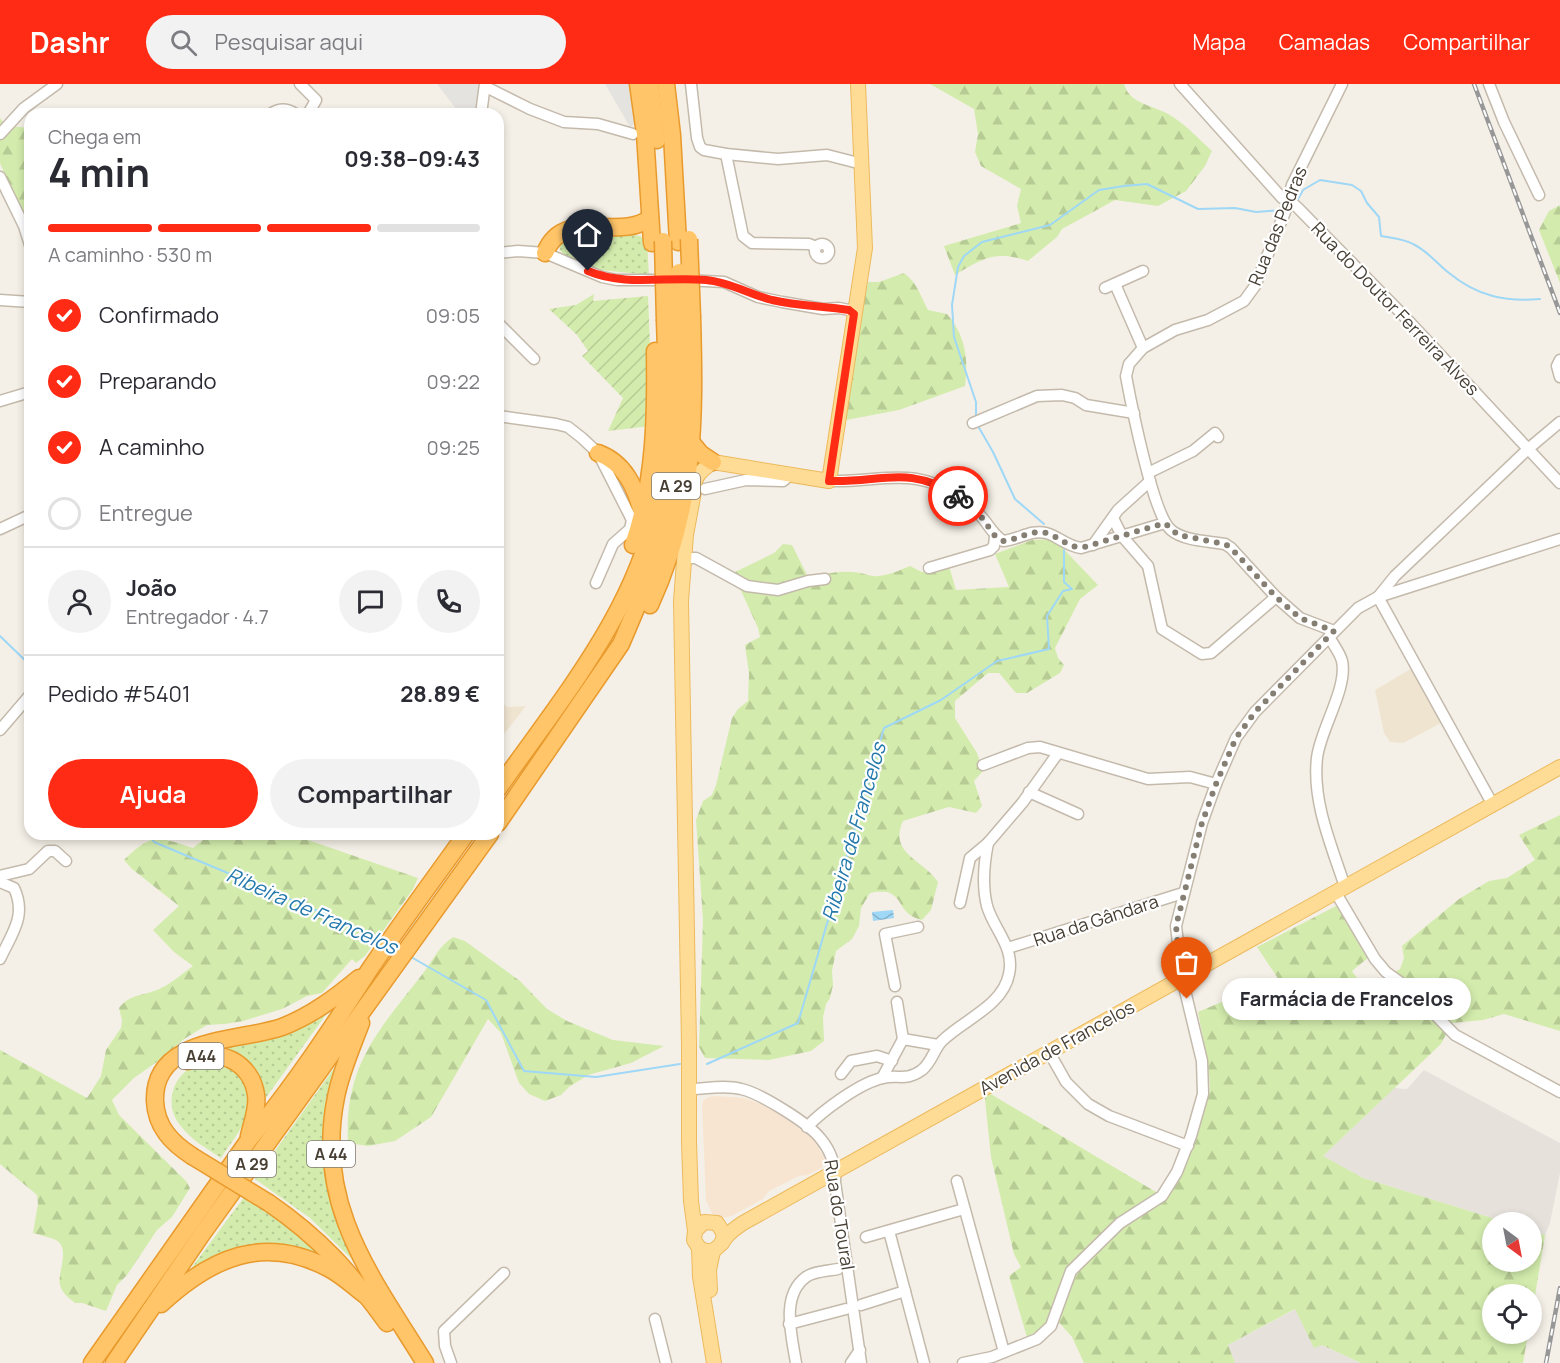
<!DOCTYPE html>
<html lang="pt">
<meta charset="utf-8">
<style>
:root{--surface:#fff;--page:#f2f2f3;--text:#2b2b33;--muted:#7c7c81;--line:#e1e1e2;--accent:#ff2b14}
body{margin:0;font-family:Manrope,sans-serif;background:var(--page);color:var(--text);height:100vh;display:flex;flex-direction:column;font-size:22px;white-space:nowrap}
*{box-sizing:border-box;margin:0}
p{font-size:20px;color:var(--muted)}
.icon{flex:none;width:33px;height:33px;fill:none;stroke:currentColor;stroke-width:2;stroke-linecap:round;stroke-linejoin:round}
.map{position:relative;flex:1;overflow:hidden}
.details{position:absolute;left:24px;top:24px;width:480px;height:732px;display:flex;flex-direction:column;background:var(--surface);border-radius:18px;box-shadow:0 3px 9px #0003}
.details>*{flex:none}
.needle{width:39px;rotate:148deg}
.fabs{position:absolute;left:1482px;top:1128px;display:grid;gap:12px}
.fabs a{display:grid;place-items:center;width:60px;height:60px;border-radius:50%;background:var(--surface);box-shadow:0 3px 9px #0003;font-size:30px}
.pin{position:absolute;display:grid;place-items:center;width:51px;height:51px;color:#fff;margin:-62px -26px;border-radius:50% 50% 50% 0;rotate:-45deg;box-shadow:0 0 6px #0007}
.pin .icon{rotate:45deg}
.courier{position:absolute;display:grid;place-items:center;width:60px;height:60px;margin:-30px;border:4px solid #ff2b14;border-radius:50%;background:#fff;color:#222;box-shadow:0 2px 8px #0007}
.bubble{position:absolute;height:42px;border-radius:21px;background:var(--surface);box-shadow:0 3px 9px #0003;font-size:20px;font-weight:700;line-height:42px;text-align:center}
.summary em{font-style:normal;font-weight:700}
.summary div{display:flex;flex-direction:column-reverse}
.summary{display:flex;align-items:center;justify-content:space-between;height:102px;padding:0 24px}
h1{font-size:39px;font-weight:700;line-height:45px}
.bar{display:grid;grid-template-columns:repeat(4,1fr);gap:9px 6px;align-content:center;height:72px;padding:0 24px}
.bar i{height:8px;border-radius:4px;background:var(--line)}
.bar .selected{background:var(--accent)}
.bar p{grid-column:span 4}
.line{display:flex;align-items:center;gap:15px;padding:0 24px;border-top:2px solid var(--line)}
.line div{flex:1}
.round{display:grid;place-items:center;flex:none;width:63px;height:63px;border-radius:32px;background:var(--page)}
ol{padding:0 24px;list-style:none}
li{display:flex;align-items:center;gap:18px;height:66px}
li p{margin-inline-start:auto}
li .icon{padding:6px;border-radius:50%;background:var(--accent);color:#fff;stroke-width:4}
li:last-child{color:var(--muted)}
li i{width:33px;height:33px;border:3px solid var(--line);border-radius:50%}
.action{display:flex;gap:12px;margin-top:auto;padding:12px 24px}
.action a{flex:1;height:69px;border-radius:36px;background:var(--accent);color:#fff;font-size:24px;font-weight:700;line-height:69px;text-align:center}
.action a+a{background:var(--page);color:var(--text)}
header{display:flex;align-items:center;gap:36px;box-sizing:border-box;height:84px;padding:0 30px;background:var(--accent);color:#fff}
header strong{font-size:28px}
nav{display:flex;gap:33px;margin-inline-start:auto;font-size:21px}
.search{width:420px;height:54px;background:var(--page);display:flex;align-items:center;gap:15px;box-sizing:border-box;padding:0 21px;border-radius:33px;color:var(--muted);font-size:22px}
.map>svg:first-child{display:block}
.commercial{fill:#f8e5d1}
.industrial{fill:#e7e1dc}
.education{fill:#efe4d0}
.grass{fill:url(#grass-dots)}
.forest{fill:url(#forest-firs)}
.garden{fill:url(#garden-furrows)}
.parking{fill:#e5e3df}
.water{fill:url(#water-waves)}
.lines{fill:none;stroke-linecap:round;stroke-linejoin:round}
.stream{stroke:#9fd7f6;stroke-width:2}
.minor-casing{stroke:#c4baac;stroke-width:13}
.major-casing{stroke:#ecba5d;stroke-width:16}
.highway-casing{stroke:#e99a2d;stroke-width:19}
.minor{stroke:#fff;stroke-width:10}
.major{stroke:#ffdc96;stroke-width:14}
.highway{stroke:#ffc568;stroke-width:16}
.rail-casing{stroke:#979797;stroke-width:4.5}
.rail{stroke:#fff;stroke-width:2;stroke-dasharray:7;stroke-linecap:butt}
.highway-bridge-casing{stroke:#e99a2d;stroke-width:19;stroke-linecap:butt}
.highway-bridge{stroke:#ffc568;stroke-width:16}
.done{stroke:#857e73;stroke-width:6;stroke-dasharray:0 10.8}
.route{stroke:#ff2b14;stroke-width:8}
.labels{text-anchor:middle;stroke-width:4.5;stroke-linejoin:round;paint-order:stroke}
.shield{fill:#fff;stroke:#7f7972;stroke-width:1.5}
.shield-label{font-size:16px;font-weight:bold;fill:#484035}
.street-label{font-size:18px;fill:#484035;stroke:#fff}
.water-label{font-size:20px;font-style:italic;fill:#2479ac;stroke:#fff}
</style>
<header>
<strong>Dashr</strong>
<div class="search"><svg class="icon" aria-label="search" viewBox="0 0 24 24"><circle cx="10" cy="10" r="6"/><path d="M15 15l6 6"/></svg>Pesquisar aqui</div>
<nav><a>Mapa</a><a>Camadas</a><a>Compartilhar</a></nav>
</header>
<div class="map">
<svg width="1560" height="1279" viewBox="0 0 1560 1279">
<defs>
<pattern id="grass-dots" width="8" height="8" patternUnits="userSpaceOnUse" patternTransform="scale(1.5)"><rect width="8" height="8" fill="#d3ecad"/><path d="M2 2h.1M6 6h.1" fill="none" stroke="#b7cb95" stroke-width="1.8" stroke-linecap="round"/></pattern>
<pattern id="forest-firs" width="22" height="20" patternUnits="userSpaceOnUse" patternTransform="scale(1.5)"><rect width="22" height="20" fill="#d3ecad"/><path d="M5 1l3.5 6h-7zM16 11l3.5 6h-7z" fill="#b7cb95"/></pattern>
<pattern id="garden-furrows" width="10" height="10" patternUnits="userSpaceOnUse" patternTransform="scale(1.5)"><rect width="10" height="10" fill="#d3ecad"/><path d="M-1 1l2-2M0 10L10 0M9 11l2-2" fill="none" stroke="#b7cb95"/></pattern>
<pattern id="water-waves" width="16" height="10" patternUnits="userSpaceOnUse" patternTransform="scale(1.5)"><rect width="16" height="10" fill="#9fd7f6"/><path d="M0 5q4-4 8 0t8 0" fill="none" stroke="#84b0c8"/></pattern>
</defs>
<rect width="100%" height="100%" fill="#f5f0e7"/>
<polygon class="commercial" points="716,1012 744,1014 766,1022 786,1035 813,1055 824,1073 825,1078 821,1084 808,1091 799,1092 769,1107 763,1115 732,1132 721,1134 713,1131 706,1117 702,1021 703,1017 708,1013"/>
<g class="industrial">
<polygon points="1424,986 1560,1059 1560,1089 1550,1139 1545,1151 1532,1147 1532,1138 1505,1138 1363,1094 1322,1073 1394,1004 1407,1005"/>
<polygon points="1296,1225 1322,1261 1361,1279 1235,1279 1228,1261"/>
</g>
<g class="education">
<polygon points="1414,583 1443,638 1403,659 1390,658 1384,649 1375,606"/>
<polygon points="498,608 506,623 526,622 498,658"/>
</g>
<g class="grass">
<polygon points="634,151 640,152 647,158 649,191 601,186 563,170 560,166 560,159 566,155"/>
<polygon points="330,925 262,1019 263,1010 208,964"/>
<polygon points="345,969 329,1040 362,1185 310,1134 255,1095"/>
<path d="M 213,977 C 227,981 241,986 245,1001 C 247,1007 250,1014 250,1020 C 248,1039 231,1058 221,1074 C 206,1064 191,1056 180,1041 C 163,1020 173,988 199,980 C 203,978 209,978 213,977 Z"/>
<polygon points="245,1112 268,1126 330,1175 284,1166 184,1194"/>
</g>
<g class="forest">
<path d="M 930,0 L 1124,0 C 1130,22 1157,21 1173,33 C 1187,42 1199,55 1212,67 L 1205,82 L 1186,107 L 1158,122 L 1115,116 L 1062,145 L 1057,153 L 1028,177 C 997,166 982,174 955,191 L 944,162 L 1021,139 L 1017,122 L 1021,105 L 981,82 L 975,68 L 978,50 L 974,25 Z"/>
<polygon points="0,34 6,42 30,44 30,146 0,79"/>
<polygon points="1560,121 1560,199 1539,146 1549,127"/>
<path d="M 904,189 C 917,198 921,213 928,226 L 947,230 C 965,251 969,275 965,302 L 899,326 L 846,336 L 855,260 L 868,198 L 879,198 Z"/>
<path d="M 1054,455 L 1098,501 L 1080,515 L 1055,564 L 1058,574 L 1064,581 L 1060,589 L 1027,609 L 1016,609 L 999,589 L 988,589 L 955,617 L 955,634 L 977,669 L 983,687 L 974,697 L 982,722 L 976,729 L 949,723 L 903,737 C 888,770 924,776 938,798 L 931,826 L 922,836 C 899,830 904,816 890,809 C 884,807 876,808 870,809 L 861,824 L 859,842 L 852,855 L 836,867 L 832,887 L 833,901 L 830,914 L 826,920 L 823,933 L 824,957 L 811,967 L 769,976 L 705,974 L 699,963 L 703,836 L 696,736 L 703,717 L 712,711 L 716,701 L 732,634 L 738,625 L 748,617 L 749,589 L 745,561 L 760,553 L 758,544 L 733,489 L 774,469 L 783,460 L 792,461 L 810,497 C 825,488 842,486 860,489 C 866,490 872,493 878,492 C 890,491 900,486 910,482 L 922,488 L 949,482 L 956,506 L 1009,503 L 995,470 L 1032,456 Z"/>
<path d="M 1560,731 L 1560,947 L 1504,930 L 1483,936 L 1452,939 L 1441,960 L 1323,1072 L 1363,1094 L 1505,1138 L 1492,1138 L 1492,1178 L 1532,1178 L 1532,1147 L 1545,1151 L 1532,1230 L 1532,1210 L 1492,1210 L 1492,1250 L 1528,1250 L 1523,1279 L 1361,1279 L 1322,1261 L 1314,1264 L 1295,1225 L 1228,1261 L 1235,1279 L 1084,1279 L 1072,1253 L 1056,1235 L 1027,1253 L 1009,1192 L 1021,1183 L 1014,1170 L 991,1073 L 984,1006 L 1161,1111 C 1191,1092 1192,1058 1201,1027 C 1203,1021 1208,1016 1209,1010 C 1213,996 1201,945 1198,928 L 1236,912 L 1252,928 L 1287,908 L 1257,863 L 1336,822 L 1369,873 L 1352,887 L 1365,905 L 1400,885 L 1404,874 L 1402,862 L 1459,815 L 1489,797 L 1507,794 L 1535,776 L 1519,751 Z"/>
<path d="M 210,750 L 253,750 L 271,755 L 288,754 L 308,756 L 418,794 L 413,805 L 365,872 L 356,879 L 352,875 L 322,909 L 307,912 L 282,925 L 243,937 L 225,940 L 207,941 L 184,955 L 161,975 L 134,994 L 112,1016 L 119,1031 L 186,1097 L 190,1104 L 172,1133 L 157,1146 L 127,1191 L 117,1201 L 106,1227 L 82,1219 L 75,1219 C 69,1214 62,1209 60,1201 C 57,1188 71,1165 56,1156 C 49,1153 40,1151 33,1149 L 38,1120 L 37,1111 L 0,1080 L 0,966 L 87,1014 L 101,992 L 106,966 L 121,944 L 122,936 L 119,924 C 130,909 146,912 161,904 C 172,899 183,889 193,882 L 174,868 L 153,846 L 179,822 L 132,785 L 124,776 C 152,748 159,753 193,764 Z"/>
<path d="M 453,853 L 465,857 L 520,897 L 547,925 L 567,937 L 613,956 L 664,962 L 631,979 L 588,991 L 569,1003 L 561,1011 L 545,1017 L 529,1010 L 519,999 L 501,949 L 488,935 L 431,1033 L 395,1057 L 368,1062 L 348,1059 C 344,983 377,948 421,892 C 432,878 438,863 453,853 Z"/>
</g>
<polygon class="garden" points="594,210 593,217 648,212 652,310 650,342 608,347 623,314 582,272 588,267 577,251 549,225 576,221"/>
<g class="parking">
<polygon points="437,0 478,0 478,30 460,30"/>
<polygon points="605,0 631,0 638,38 630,43"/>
</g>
<polygon class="water" points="893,826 894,834 873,837 872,828"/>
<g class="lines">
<g class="stream">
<path d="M 1298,115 L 1303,106 L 1320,96 L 1352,101 L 1361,107 L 1367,119 L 1379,133 L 1381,152 C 1391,154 1404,155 1413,160 C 1428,167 1436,179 1449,189 C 1477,212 1505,218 1540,215"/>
<polyline points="976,334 976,318 954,253 952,221 958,183 964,172 982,158 1050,141 1099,106 1124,102 1147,100 1198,125 1235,124 1256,128 1281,126"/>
<polyline points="978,342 993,368 1015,415 1044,440"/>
<polyline points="0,552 30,581"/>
<polyline points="149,750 154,758 363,846 382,857"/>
<polyline points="411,873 486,916 524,987 596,993 680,980"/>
<polyline points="707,980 798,939 884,644 941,616 997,577 1049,565 1047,532 1063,507 1072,505 1064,498 1064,466"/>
</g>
<g class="minor-casing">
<g id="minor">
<polyline points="300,0 316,16 308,30"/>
<polyline points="691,0 697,54 700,63 704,66 726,70 778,75 827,71 862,80"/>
<polyline points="1180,0 1282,114 1289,116 1298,124 1403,231 1560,399"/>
<polyline points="1489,0 1504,38 1539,111"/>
<polyline points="486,3 530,25 564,38 598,40 633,50"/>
<path d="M 270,30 C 280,24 286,24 296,30"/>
<polyline points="481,30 485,0"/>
<polyline points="0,50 24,24 57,0"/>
<polyline points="726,70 743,152 752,159 809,160 816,163"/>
<polyline points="0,93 24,142 30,161"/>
<circle cx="822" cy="167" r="7"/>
<polyline points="498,169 518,167 545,169 602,193 617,196 669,196"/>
<polyline points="685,196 724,198 758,213 782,218 823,225 839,224 849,226 854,230"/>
<polyline points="1115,200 1143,264"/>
<polyline points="1105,204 1143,187"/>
<polyline points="0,216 30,218"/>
<polyline points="498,239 534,275"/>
<polyline points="1560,276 1557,282 1560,293"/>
<polyline points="0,317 30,308"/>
<polyline points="498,332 556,340 568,343 582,354 598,369 632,436 630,445 613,460 596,499"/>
<polyline points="973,339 1037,312 1062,311 1075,314 1086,321 1134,329"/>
<polyline points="1148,389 1193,367 1215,349 1218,353"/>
<path d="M 829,397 C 880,399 915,380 962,415 C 968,419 974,425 979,430 C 988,439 992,450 1003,457 C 1018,456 1031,445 1046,449 C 1058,452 1066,462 1081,464 L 1165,439"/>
<polyline points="705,405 746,396 783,397 790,391"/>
<polyline points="939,416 951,418 970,426"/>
<polyline points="1113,434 1122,452 1148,482 1162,545 1202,570 1211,569 1276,513"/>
<polyline points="0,445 30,431"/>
<polyline points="1093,461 1118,426 1150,397"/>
<polyline points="684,474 696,474 747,502 778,506 808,497 825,495"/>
<polyline points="929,484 990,466 994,462 995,452"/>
<polyline points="1378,513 1395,492 1528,365 1560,338"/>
<polyline points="1378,513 1493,721"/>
<path d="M 1334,547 L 1300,534 L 1276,513 L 1231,464 L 1225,460 C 1208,457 1184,457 1171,446 C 1153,431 1131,319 1126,292 L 1129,280 L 1143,264 L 1175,246 L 1208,236 L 1244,217 L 1255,202 L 1285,128 L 1292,101 L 1342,0"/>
<path d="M 1329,553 C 1333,560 1340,569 1342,577 C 1348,604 1320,646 1317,674 C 1312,718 1332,763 1345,803"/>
<polyline points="0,646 30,611"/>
<polyline points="983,681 1028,664 1040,663 1148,695 1190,693 1216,700"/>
<polyline points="1029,708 1078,730"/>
<polyline points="0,792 29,785 48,767 55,767 66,777"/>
<path d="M 0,798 L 14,804 C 27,832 12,849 0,875"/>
<polyline points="1336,809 1375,875 1386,888 1411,906 1455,951 1560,1008"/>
<polyline points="960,819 970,774 988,759 1023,718 1058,669"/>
<polyline points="1008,864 1183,809"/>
<polyline points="895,902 885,850 918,843"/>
<polyline points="897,918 903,955"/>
<polyline points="1049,968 1066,998 1088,1020 1109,1032 1188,1062"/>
<polyline points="841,990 851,977 877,972 892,977"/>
<polyline points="882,994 903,955 938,961"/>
<path d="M 694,1005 C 709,1004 727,1001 741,1005 C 760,1009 808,1039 820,1054 C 831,1067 836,1081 835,1098 L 861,1279"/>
<path d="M 807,1043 C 822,1027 861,998 883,994 C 899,990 905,998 922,986 C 932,978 934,965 942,957 C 963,936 1003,922 1009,890 C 1015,863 994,846 987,822 C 982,802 984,779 988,759"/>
<polyline points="957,1097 1004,1268"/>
<polyline points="889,1147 924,1279"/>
<polyline points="866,1153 964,1125"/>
<polyline points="861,1221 905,1207"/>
<polyline points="655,1235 666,1279"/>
<polyline points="789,1240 846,1225"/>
<polyline points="451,1279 445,1262 444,1247 504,1189"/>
<path d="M 796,1279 C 792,1253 780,1212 806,1193 C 814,1187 828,1187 838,1185"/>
<polyline points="851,1279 860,1266"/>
<polyline points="963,1279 992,1273 1037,1255 1051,1242 1071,1187 1120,1139 1162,1112 1177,1088 1191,1052 1203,1010 1202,977 1182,894 1176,842 1202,739 1216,700 1236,654 1255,628 1358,524 1378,513 1560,455"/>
</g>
</g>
<g class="major-casing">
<g id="major">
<path d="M 695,1147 L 691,1117 L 689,1058 L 689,961 L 681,517 L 686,451 L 694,408 C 692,393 702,386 713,378 L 829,397 L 865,164 L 858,0"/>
<path d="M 699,1164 C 713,1172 719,1163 727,1152 C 731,1147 737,1143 743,1139 L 1560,683"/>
<polyline points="710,1206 709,1186 713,1167"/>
<polyline points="714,1279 700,1193 699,1164 694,1156 695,1147 704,1138 717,1139 724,1150 722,1159"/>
</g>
</g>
<g class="highway-casing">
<g id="highway">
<polyline points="638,0 645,50 652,159"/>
<polyline points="650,0 657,56"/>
<polyline points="666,0 672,51 678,158"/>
<path d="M 545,169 C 563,122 620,158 650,134"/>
<polyline points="692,359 701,370 713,378"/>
<path d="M 598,369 C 625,379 635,403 642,428"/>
<path d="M 633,461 C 655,398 656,333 655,267"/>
<path d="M 650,521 C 695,423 695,338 692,233"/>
<path d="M 498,705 C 563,612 642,521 660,405 C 669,349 667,293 665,237"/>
<polyline points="498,739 621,560 654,482 677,398 682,320 680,235"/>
<path d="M 361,939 C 352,963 341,987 336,1013 C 314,1121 372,1193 425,1279"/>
<path d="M 188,977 C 216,961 252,978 256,1011 C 258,1024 252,1039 249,1052"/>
<path d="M 192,1072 C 172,1059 156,1043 155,1017 C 153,952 239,958 282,943 C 311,932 336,913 359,894"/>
<path d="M 269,1119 C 320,1154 351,1189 387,1239"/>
<path d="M 161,1220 C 211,1174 263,1150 328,1184 C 342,1191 353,1202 365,1211"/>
<path d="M 92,1279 L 248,1057 C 293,1003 332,944 370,885 C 401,839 434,795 466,750"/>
<polyline points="114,1279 202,1150 490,750"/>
</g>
</g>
<use href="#minor" class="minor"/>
<use href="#major" class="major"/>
<use href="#highway" class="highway"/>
<g class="rail-casing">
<g id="rail">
<polyline points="1474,0 1560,229"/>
<polyline points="1546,1279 1560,1204"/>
</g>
</g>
<use href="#rail" class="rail"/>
<g class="highway-bridge-casing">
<g id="highway-bridge">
<polyline points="689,155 692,233"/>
<polyline points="663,157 665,237"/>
<polyline points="679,188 680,235"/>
<polyline points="192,1072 269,1119"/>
</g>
</g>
<use href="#highway-bridge" class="highway-bridge"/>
</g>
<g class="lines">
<path class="done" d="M 958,412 L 980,431 L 995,452 L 1003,457 C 1018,456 1031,445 1046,449 C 1058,452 1066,462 1081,464 L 1165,439 L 1178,451 L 1225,460 L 1231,464 L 1276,513 L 1300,534 L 1334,547 L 1255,628 L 1236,654 L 1216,700 L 1202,739 L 1176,842 L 1180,881 L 1187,915"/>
<path class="route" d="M 588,187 C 626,203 666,192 706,196 C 729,198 749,210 772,216 C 798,222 823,222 849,226 L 854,230 L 829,397 C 881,399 908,380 958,412"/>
</g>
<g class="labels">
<g class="shield">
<rect x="652" y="389" width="48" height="26" rx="4.5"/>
<rect x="178.5" y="959" width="45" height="26" rx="4.5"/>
<rect x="307" y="1057" width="48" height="26" rx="4.5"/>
<rect x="228" y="1067" width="48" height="26" rx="4.5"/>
</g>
<g class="shield-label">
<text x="676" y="408">A 29</text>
<text x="201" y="978">A44</text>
<text x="331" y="1076">A 44</text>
<text x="252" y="1086">A 29</text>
</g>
<g class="street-label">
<text transform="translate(1278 142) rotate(-68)" y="6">Rua das Pedras</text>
<text transform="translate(1395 225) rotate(46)" y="6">Rua do Doutor Ferreira Alves</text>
<text transform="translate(1096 837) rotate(-18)" y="6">Rua da Gândara</text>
<text transform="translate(1057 964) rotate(-29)" y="6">Avenida de Francelos</text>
<text transform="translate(839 1131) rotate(81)" y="6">Rua do Toural</text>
</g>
<g class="water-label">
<text transform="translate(854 748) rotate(-74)" y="7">Ribeira de Francelos</text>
<text transform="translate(312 827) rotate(24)" y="7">Ribeira de Francelos</text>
</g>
</g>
</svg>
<div class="fabs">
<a><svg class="needle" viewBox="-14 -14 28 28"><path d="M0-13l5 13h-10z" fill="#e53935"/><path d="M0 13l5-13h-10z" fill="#7c7c81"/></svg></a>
<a><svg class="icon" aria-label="locate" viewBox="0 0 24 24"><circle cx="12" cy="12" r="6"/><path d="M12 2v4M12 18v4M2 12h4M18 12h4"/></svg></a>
</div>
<div class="pin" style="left:1187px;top:915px;background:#ea580c"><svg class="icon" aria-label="bag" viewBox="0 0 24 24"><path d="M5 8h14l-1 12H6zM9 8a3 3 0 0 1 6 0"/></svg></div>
<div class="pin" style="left:588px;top:187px;background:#1f2937"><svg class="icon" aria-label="home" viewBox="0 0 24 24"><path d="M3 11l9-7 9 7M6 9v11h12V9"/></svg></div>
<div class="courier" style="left:958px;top:412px"><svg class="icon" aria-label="bike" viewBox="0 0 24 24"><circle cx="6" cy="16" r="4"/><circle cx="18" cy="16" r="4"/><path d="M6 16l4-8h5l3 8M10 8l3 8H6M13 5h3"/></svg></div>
<div class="bubble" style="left:1222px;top:894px;width:249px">Farmácia de Francelos</div>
<section class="details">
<div class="summary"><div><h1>4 min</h1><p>Chega em</p></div><em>09:38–09:43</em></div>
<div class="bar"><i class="selected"></i><i class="selected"></i><i class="selected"></i><i></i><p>A caminho · 530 m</p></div>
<ol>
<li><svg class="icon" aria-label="check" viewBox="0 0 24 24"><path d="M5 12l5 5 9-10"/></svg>Confirmado<p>09:05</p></li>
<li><svg class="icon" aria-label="check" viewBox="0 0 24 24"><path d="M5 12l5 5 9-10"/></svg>Preparando<p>09:22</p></li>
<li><svg class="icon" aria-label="check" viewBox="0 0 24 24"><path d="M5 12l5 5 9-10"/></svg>A caminho<p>09:25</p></li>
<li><i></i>Entregue</li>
</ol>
<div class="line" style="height:108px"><a class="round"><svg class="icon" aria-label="person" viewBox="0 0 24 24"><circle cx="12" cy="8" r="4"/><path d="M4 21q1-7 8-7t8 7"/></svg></a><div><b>João</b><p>Entregador · 4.7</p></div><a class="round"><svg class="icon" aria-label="chat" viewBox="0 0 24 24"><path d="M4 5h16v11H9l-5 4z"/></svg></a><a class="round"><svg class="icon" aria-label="phone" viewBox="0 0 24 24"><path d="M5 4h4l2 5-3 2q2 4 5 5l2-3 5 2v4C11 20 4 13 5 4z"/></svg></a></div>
<div class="line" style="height:78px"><div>Pedido #5401</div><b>28.89 €</b></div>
<div class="action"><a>Ajuda</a><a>Compartilhar</a></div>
</section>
</div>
